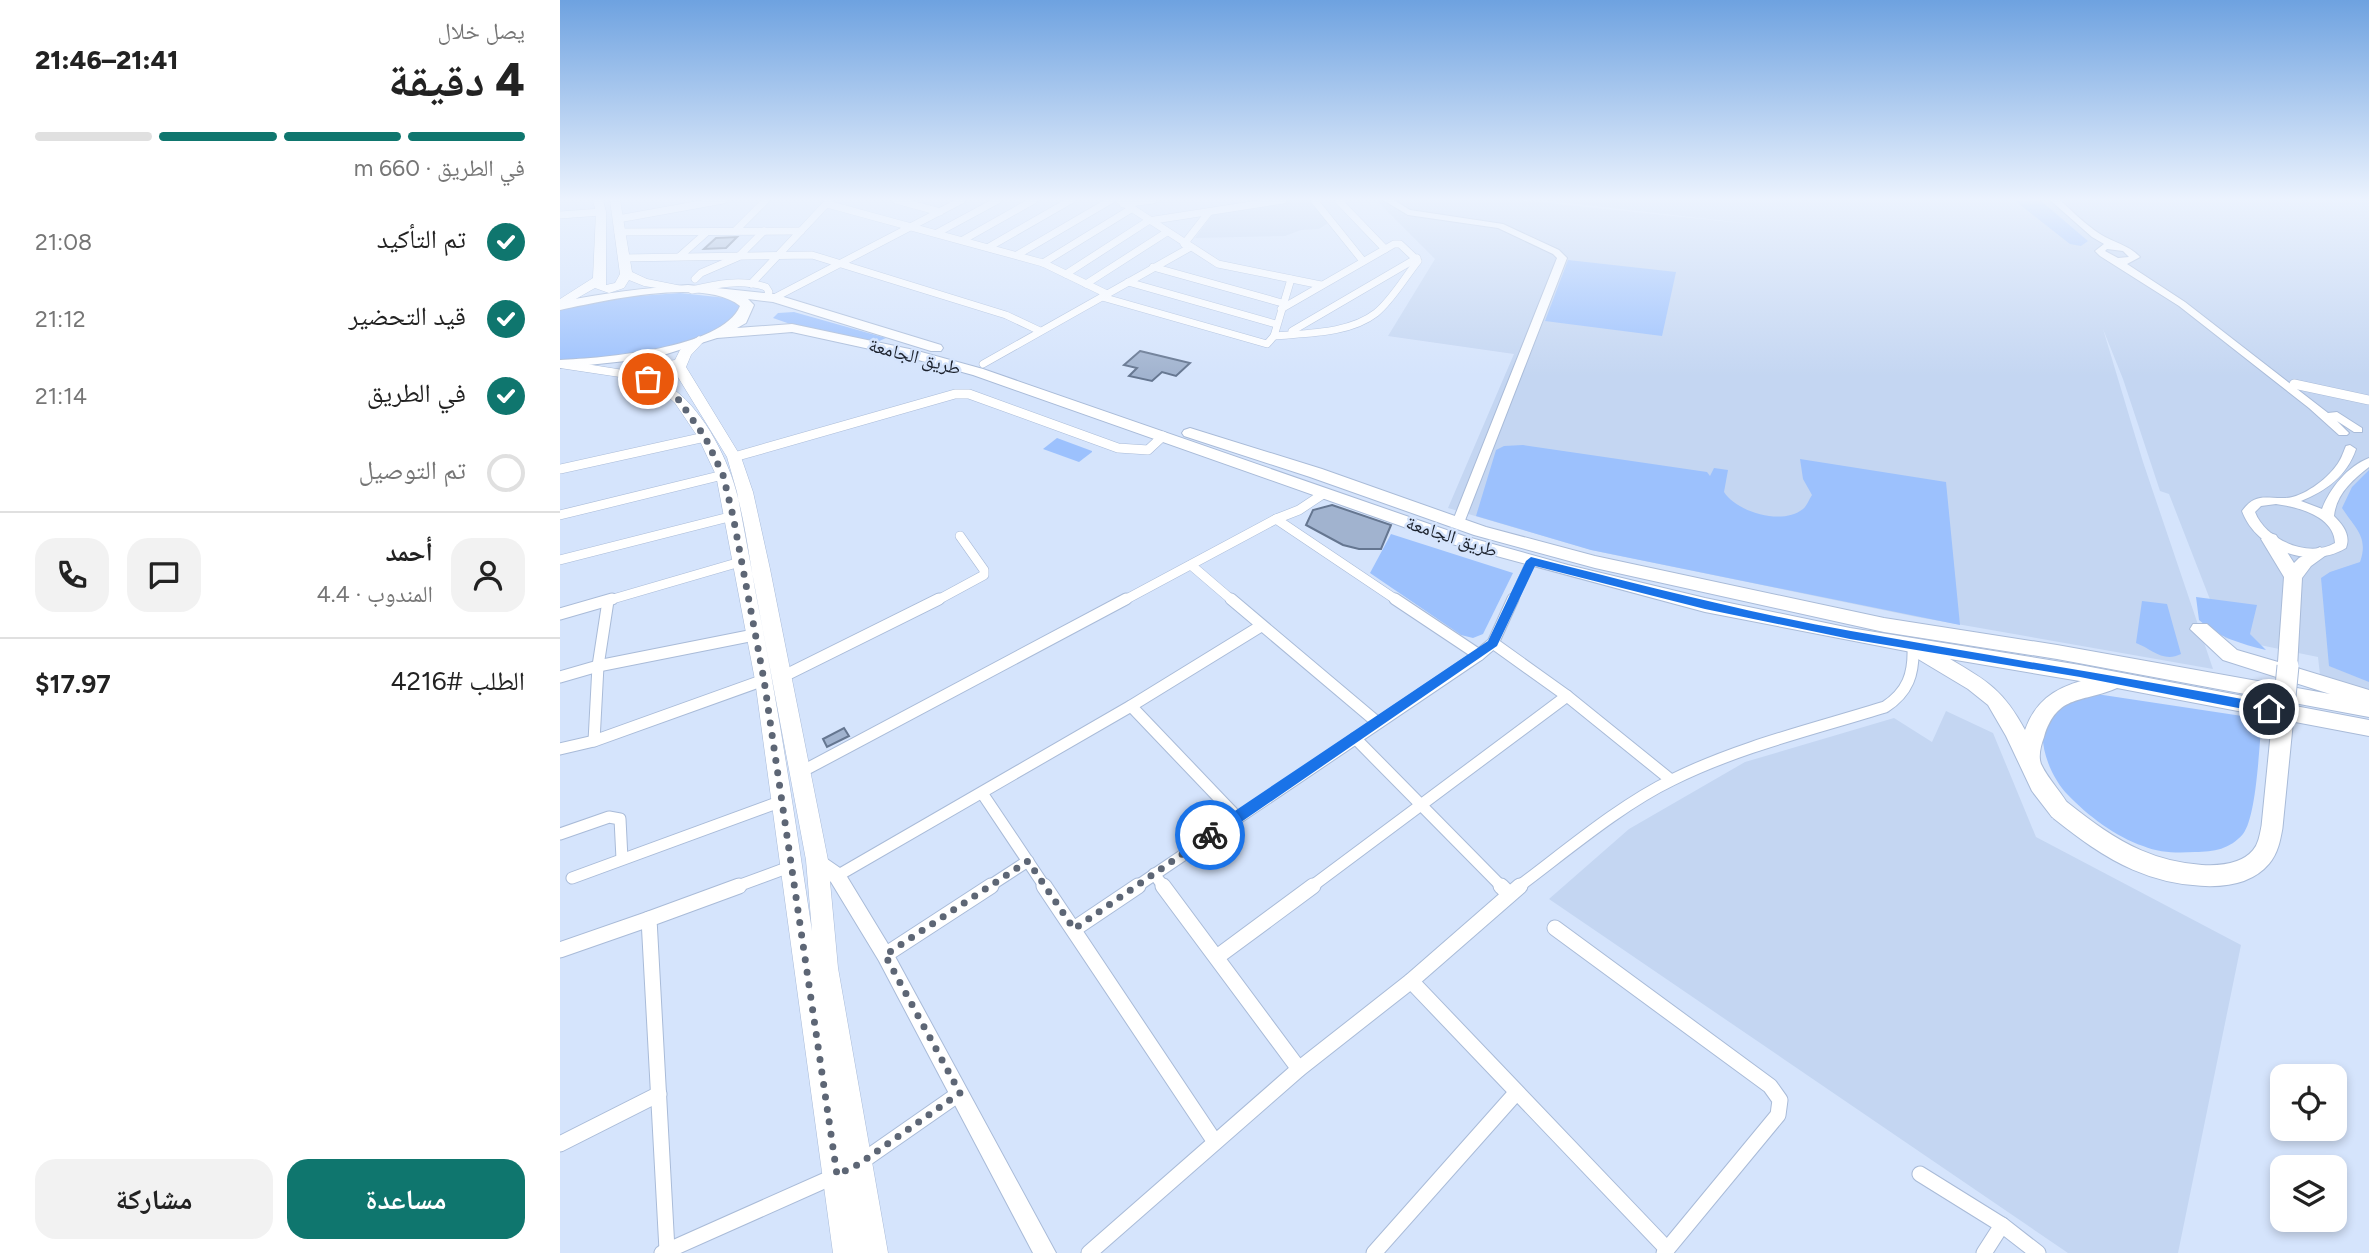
<!DOCTYPE html>
<html lang="ar">
<meta charset="utf-8">
<style>
:root{--surface:#fff;--page:#f2f2f2;--text:#222;--muted:#767676;--line:#e0e0e0;--accent:#0f766e}
body{margin:0;font-family:Figtree,"Noto Naskh Arabic",sans-serif;background:var(--page);color:var(--text);direction:rtl;height:100vh;display:flex;flex-direction:column;font-size:26px;white-space:nowrap}
*{box-sizing:border-box;margin:0}
p{font-size:23px;color:var(--muted)}
.icon{flex:none;width:38px;height:38px;fill:none;stroke:currentColor;stroke-width:2;stroke-linecap:round;stroke-linejoin:round}
.map{position:relative;flex:1;overflow:hidden;direction:ltr}
.drawer{display:flex;flex-direction:column;background:var(--surface);width:560px}
.drawer>*{flex:none}
.buttons{position:absolute;left:1710px;top:1064px;display:grid;gap:14px}
.buttons a{display:grid;place-items:center;width:77px;height:77px;border-radius:14px;background:var(--surface);box-shadow:0 4px 10px #0003;font-size:35px}
.pin{position:absolute;display:grid;place-items:center;width:60px;height:60px;color:#fff;margin:-30px;border:4px solid #fff;border-radius:50%;box-shadow:0 2px 7px #0007}
.courier{position:absolute;display:grid;place-items:center;width:70px;height:70px;margin:-35px;border:5px solid #1a73e8;border-radius:50%;background:#fff;color:#222;box-shadow:0 2px 9px #0007}
.head em{font-style:normal;font-weight:800}
.head div{display:flex;flex-direction:column-reverse}
.head{display:flex;align-items:center;justify-content:space-between;height:119px;padding:0 35px}
h1{font-size:46px;font-weight:800;line-height:52px}
.bar{display:grid;grid-template-columns:repeat(4,1fr);gap:10px 7px;align-content:center;height:84px;padding:0 35px}
.bar i{height:9px;border-radius:5px;background:var(--line)}
.bar .selected{background:var(--accent)}
.bar p{grid-column:span 4}
.line{display:flex;align-items:center;gap:18px;padding:0 35px;border-top:2px solid var(--line)}
.line div{flex:1}
.round{display:grid;place-items:center;flex:none;width:74px;height:74px;border-radius:21px;background:var(--page)}
ol{padding:0 35px;list-style:none}
li{display:flex;align-items:center;gap:21px;height:77px}
li p{margin-inline-start:auto}
li .icon{padding:7px;border-radius:50%;background:var(--accent);color:#fff;stroke-width:4}
li:last-child{color:var(--muted)}
li i{width:38px;height:38px;border:4px solid var(--line);border-radius:50%}
.cta{display:flex;gap:14px;margin-top:auto;padding:14px 35px}
.cta a{flex:1;height:80px;border-radius:21px;background:var(--accent);color:#fff;font-size:28px;font-weight:800;line-height:80px;text-align:center}
.cta a+a{background:var(--page);color:var(--text)}
main{display:flex;flex:1;min-height:0}
.map>svg:first-child{display:block}
.built{fill:#c4d6f2}
.green{fill:#9cc1fd}
.building{fill:#a1b3cf;stroke:#657690;stroke-width:2}
.lines{fill:none;stroke-linecap:round;stroke-linejoin:round}
.minor-far3-casing{stroke:#a9bbd8;stroke-width:8}
.minor-far2-casing{stroke:#a9bbd8;stroke-width:10}
.minor-far1-casing{stroke:#a9bbd8;stroke-width:13}
.minor-casing{stroke:#a9bbd8;stroke-width:17}
.tertiary-casing{stroke:#a9bbd8;stroke-width:2}
.primary-casing{stroke:#a9bbd8;stroke-width:1}
.trunk-casing{stroke:#a9bbd8;stroke-width:2}
.minor-far3{stroke:#fff;stroke-width:7}
.minor-far2{stroke:#fff;stroke-width:9}
.minor-far1{stroke:#fff;stroke-width:11}
.minor{stroke:#fff;stroke-width:15}
.tertiary{fill:#fff;fill-rule:evenodd}
.primary{fill:#fff;fill-rule:evenodd}
.trunk{fill:#fff;fill-rule:evenodd}
.trunk-bridge-casing{stroke:#a9bbd8;stroke-width:23;stroke-linecap:butt}
.trunk-bridge{stroke:#fff;stroke-width:21}
.route{fill:#1a73e8}
.done{stroke:#5d6675;stroke-width:7;stroke-dasharray:0 12.6}
.labels{text-anchor:middle;stroke-width:5;stroke-linejoin:round;paint-order:stroke}
.street-label{font-size:19px;fill:#1c222d;stroke:#d5e4fc}
</style>
<main>
<div class="map">
<svg width="1809" height="1253" viewBox="0 0 1809 1253">
<rect width="100%" height="100%" fill="#d5e4fc"/>
<g class="built">
<polygon points="730,200 752,200 768,223 759,229 741,230 725,236 635,238 654,212"/>
<polygon points="820,200 959,200 1200,225 982,200 1809,200 1809,692 1760,675 1758,657 1665,638 1609,494 1600,491 1563,379 1543,329 1583,462 1653,669 1357,617 1031,550 888,508 954,354 828,336 875,259 818,202"/>
<polygon points="1386,711 1433,733 1476,837 1681,945 1618,1253 1508,1253 989,899 1069,829 1185,762 1334,718 1372,742"/>
</g>
<g class="green">
<polygon points="1454,200 1480,200 1528,241 1521,246 1510,244"/>
<polygon points="1008,260 1116,272 1102,336 985,321"/>
<path d="M 120,293 L 176,299 L 182,308 C 156,350 47,357 0,360 L 0,308 L 64,297 Z"/>
<polygon points="234,312 326,338 317,342 233,325 213,318 218,313"/>
<polygon points="497,438 532,451 532,452 519,462 483,449"/>
<path d="M 963,445 L 1147,472 L 1150,476 L 1154,468 L 1168,470 L 1164,492 C 1177,512 1222,526 1243,509 C 1247,506 1249,499 1252,495 L 1243,479 L 1240,459 L 1386,482 L 1400,625 L 1031,550 L 916,516 L 936,450 L 944,446 Z"/>
<path d="M 1809,470 L 1809,682 L 1769,666 L 1761,578 L 1770,572 L 1800,562 C 1809,537 1795,528 1782,508 L 1792,487 Z"/>
<polygon points="831,534 953,573 923,634 913,638 901,635 810,573"/>
<path d="M 1636,597 L 1697,605 L 1690,634 L 1706,650 C 1681,644 1658,637 1639,620 Z"/>
<path d="M 1582,601 L 1607,604 L 1621,654 C 1603,663 1592,649 1576,643 Z"/>
<path d="M 1543,695 L 1702,719 C 1699,744 1697,816 1683,834 C 1670,849 1654,852 1635,852 C 1617,853 1600,853 1583,846 C 1556,837 1527,815 1508,795 C 1489,776 1471,731 1492,707 C 1505,694 1527,695 1543,695 Z"/>
</g>
<g class="building">
<polygon points="177,237 166,248 144,249 156,238"/>
<polygon points="580,351 630,363 616,376 602,372 592,381 569,376 577,368 564,365"/>
<polygon points="772,505 831,525 821,549 799,549 783,545 746,525 753,510"/>
<polygon points="284,728 289,736 267,747 263,739"/>
</g>
<g class="lines">
<g class="minor-far3-casing">
<g id="minor-far3">
<polyline points="336,200 380,212"/>
<polyline points="559,200 658,264 761,285"/>
<polyline points="754,200 803,261"/>
<polyline points="778,200 825,249"/>
<polyline points="267,204 483,263 547,294"/>
<polyline points="563,204 593,200"/>
<polyline points="0,215 41,212"/>
<polyline points="58,219 163,200"/>
<polyline points="175,231 206,200"/>
<polyline points="58,232 241,231"/>
<polyline points="377,233 438,200"/>
<polyline points="403,240 474,200"/>
<polyline points="624,244 649,212"/>
<polyline points="429,247 511,200"/>
<polyline points="457,255 551,200"/>
<polyline points="120,256 147,232"/>
<polyline points="62,258 252,255 446,315 480,331"/>
<polyline points="483,263 571,209"/>
<polyline points="593,267 722,303"/>
<polyline points="506,274 588,221 723,200"/>
<polyline points="135,279 141,273 178,257 204,231"/>
<polyline points="568,282 716,324"/>
<polyline points="191,284 270,200"/>
<polyline points="526,284 607,232"/>
<path d="M 132,290 C 157,284 181,279 206,287 L 209,292 L 207,296"/>
<polyline points="542,297 707,344 714,336 731,279"/>
<polyline points="214,298 402,200"/>
<polyline points="732,331 857,258"/>
<path d="M 714,336 C 746,333 789,334 816,313 C 832,300 845,277 858,261 L 840,244 L 834,244 L 721,309"/>
<polyline points="423,364 629,248"/>
</g>
</g>
<g class="minor-far2-casing">
<g id="minor-far2">
<polyline points="1734,384 1809,400"/>
<polyline points="174,457 395,394 409,394 558,448 588,450 603,436"/>
<polyline points="0,469 145,437"/>
<polyline points="0,515 163,475"/>
<polyline points="716,519 838,601"/>
<polyline points="0,560 173,516"/>
<polyline points="631,565 673,601"/>
<polyline points="46,601 180,562"/>
<polyline points="376,601 424,575 424,570 400,536"/>
<polyline points="563,601 716,519 739,510 763,494"/>
<polyline points="953,601 971,561"/>
</g>
</g>
<g class="minor-far1-casing">
<g id="minor-far1">
<polyline points="671,599 818,723"/>
<polyline points="835,599 919,655"/>
<polyline points="0,614 52,599"/>
<polyline points="933,643 1007,696 1111,780"/>
<polyline points="224,676 379,599"/>
<polyline points="0,677 38,666 194,635"/>
<polyline points="571,706 677,817"/>
<polyline points="795,738 942,887"/>
<polyline points="34,741 38,666 48,601"/>
<polyline points="0,749 34,741 204,680"/>
<polyline points="241,772 566,599"/>
<polyline points="422,793 485,887"/>
<polyline points="0,834 49,817 60,819 62,859"/>
<polyline points="594,874 604,887"/>
<polyline points="277,876 571,706 701,626"/>
<polyline points="12,878 222,801"/>
<polyline points="175,887 232,866"/>
<polyline points="428,887 468,861"/>
<polyline points="576,887 919,655 933,643 953,599"/>
<polyline points="751,887 1007,696"/>
<path d="M 958,887 C 1005,852 1060,805 1112,780 C 1178,747 1254,729 1325,707 C 1348,692 1354,674 1353,647"/>
</g>
</g>
<g class="minor-casing">
<g id="minor">
<polyline points="484,886 655,1142"/>
<polyline points="603,886 739,1069"/>
<polyline points="941,886 949,894"/>
<polyline points="995,928 1210,1086 1220,1100 1218,1115 1104,1253"/>
<polyline points="514,929 578,886"/>
<polyline points="0,950 89,919"/>
<polyline points="325,955 431,886"/>
<polyline points="657,957 753,886"/>
<polyline points="851,981 1107,1249"/>
<polyline points="0,1144 99,1094"/>
<polyline points="301,1162 400,1093"/>
<polyline points="1360,1174 1442,1225 1478,1253"/>
<polyline points="107,1250 89,919 179,886"/>
<polyline points="102,1253 275,1176"/>
<polyline points="529,1253 739,1069 851,981 960,886"/>
<polyline points="814,1253 956,1093"/>
<polyline points="1424,1253 1442,1225"/>
</g>
</g>
<g class="tertiary-casing">
<g id="tertiary">
<polygon points="823,200 834,200 850,210 943,224 999,250 1007,258 904,523 898,527 892,523 997,258 993,254 938,228 848,215"/>
<path d="M 1490,200 L 1500,200 C 1513,212 1526,225 1540,234 C 1554,243 1569,245 1580,257 L 1567,264 L 1625,302 L 1768,413 L 1777,412 L 1802,428 L 1802,432 L 1794,432 L 1777,421 L 1789,433 L 1787,435 L 1779,435 L 1749,408 L 1619,306 L 1540,256 L 1535,251 L 1544,244 L 1532,237 ZM 1547,249 L 1563,251 L 1569,257 L 1558,258 L 1545,251 Z"/>
<path d="M 1790,445 L 1796,449 C 1787,476 1766,491 1741,501 L 1762,509 C 1770,488 1788,466 1809,458 L 1809,467 C 1792,480 1776,495 1774,516 C 1783,525 1791,535 1786,548 C 1750,570 1696,550 1682,511 C 1696,492 1706,499 1726,498 C 1743,497 1766,480 1776,466 C 1781,460 1783,453 1786,446 ZM 1716,504 C 1738,507 1774,516 1775,543 C 1748,559 1705,539 1695,512 L 1701,506 Z"/>
<polygon points="257,852 283,870 331,949 496,1253 473,1253 319,961 271,882 251,865 248,860 251,855"/>
</g>
</g>
<g class="primary-casing">
<g id="primary">
<polygon points="33,200 43,200 46,212 46,285 55,283 60,274 50,200 60,200 72,272 87,279 122,286 122,292 84,286 69,280 64,288 49,293 35,288 0,308 0,299 33,278 36,212"/>
<path d="M 139,336 L 145,340 L 131,355 L 126,367 L 181,457 L 193,492 L 210,569 L 268,860 L 278,968 L 328,1253 L 273,1253 L 195,680 L 156,475 L 138,437 L 115,403 L 102,391 L 73,379 L 0,368 L 1,360 L 82,373 L 95,363 L 115,360 L 120,350 ZM 113,369 L 167,457 L 177,492 L 246,860 L 252,931 C 235,820 219,710 197,600 C 189,559 185,514 171,475 C 157,437 131,393 94,378 L 103,370 Z"/>
</g>
</g>
<g class="trunk-casing">
<g id="trunk">
<path d="M 128,285 L 214,294 L 381,345 L 383,348 L 381,351 L 371,351 L 213,302 L 188,299 L 194,305 L 186,323 L 177,328 L 232,324 L 354,350 L 423,369 L 904,536 L 1008,565 L 1145,598 L 1290,628 L 1520,665 L 1809,720 L 1809,736 L 1557,688 C 1524,703 1497,693 1484,737 C 1481,745 1478,756 1481,764 C 1489,781 1503,793 1511,810 L 1508,817 L 1500,820 L 1492,817 L 1472,791 L 1446,736 L 1428,705 L 1408,689 L 1353,656 L 1351,652 L 1145,612 L 892,544 L 413,375 L 351,358 L 232,332 L 157,338 L 94,358 L 0,368 L 0,360 C 42,358 162,349 180,306 C 144,277 43,301 0,310 L 0,302 C 43,293 85,288 128,285 ZM 1390,659 L 1520,681 L 1521,681 C 1493,689 1475,702 1465,730 C 1444,691 1428,681 1390,659 Z"/>
<polygon points="630,428 762,469 926,527 1035,556 1324,618 1497,645 1770,694 1663,660 1630,629 1633,624 1647,624 1677,650 1718,662 1724,577 1701,539 1710,533 1716,535 1734,563 1739,558 1760,547 1769,553 1751,566 1742,578 1737,668 1809,690 1809,717 1497,659 1324,632 1035,568 914,535 750,477 624,436 622,433 624,430"/>
</g>
</g>
<use href="#minor-far3" class="minor-far3"/>
<use href="#minor-far2" class="minor-far2"/>
<use href="#minor-far1" class="minor-far1"/>
<use href="#minor" class="minor"/>
<use href="#tertiary" class="tertiary"/>
<use href="#primary" class="primary"/>
<use href="#trunk" class="trunk"/>
<g class="trunk-bridge-casing">
<path id="trunk-bridge" d="M 1500,810 C 1524,829 1549,848 1577,860 C 1609,874 1675,888 1701,857 C 1708,849 1710,838 1712,827 L 1728,666"/>
</g>
<use href="#trunk-bridge" class="trunk-bridge"/>
</g>
<linearGradient id="sky" x2="0" y2="1"><stop stop-color="#6ea2e0"/><stop offset="0.53" stop-color="#ecf3fe"/><stop offset="1" stop-color="#ecf3fe" stop-opacity="0"/></linearGradient>
<rect width="1809" height="376" fill="url(#sky)"/>
<path class="route" d="M 971,557 C 1078,584 1184,612 1291,631 C 1431,656 1570,678 1709,704 L 1715,709 L 1709,714 L 1520,677 L 1290,639 L 1145,609 L 975,566 L 937,646 L 655,840 L 645,840 L 645,831 L 928,641 L 966,561 Z"/>
<g class="lines">
<polyline class="done" points="88,379 113,392 145,437 163,475 173,516 204,680 277,1175 299,1164 400,1093 325,955 468,861 514,929 650,835"/>
</g>
<g class="labels">
<g class="street-label">
<text transform="translate(355 356) rotate(15)" y="7">طريق الجامعة</text>
<text transform="translate(892 536) rotate(18)" y="7">طريق الجامعة</text>
</g>
</g>
</svg>
<div class="buttons">
<a><svg class="icon" aria-label="locate" viewBox="0 0 24 24"><circle cx="12" cy="12" r="6"/><path d="M12 2v4M12 18v4M2 12h4M18 12h4"/></svg></a>
<a><svg class="icon" aria-label="layers" viewBox="0 0 24 24"><path d="M12 4l9 5-9 5-9-5zM3 14l9 5 9-5"/></svg></a>
</div>
<div class="pin" style="left:88px;top:379px;background:#ea580c"><svg class="icon" aria-label="bag" viewBox="0 0 24 24"><path d="M5 8h14l-1 12H6zM9 8a3 3 0 0 1 6 0"/></svg></div>
<div class="pin" style="left:1709px;top:709px;background:#1f2937"><svg class="icon" aria-label="home" viewBox="0 0 24 24"><path d="M3 11l9-7 9 7M6 9v11h12V9"/></svg></div>
<div class="courier" style="left:650px;top:835px"><svg class="icon" aria-label="bike" viewBox="0 0 24 24"><circle cx="6" cy="16" r="4"/><circle cx="18" cy="16" r="4"/><path d="M6 16l4-8h5l3 8M10 8l3 8H6M13 5h3"/></svg></div>
</div>
<section class="drawer">
<div class="head"><div><h1>4 دقيقة</h1><p>يصل خلال</p></div><em>21:41–21:46</em></div>
<div class="bar"><i class="selected"></i><i class="selected"></i><i class="selected"></i><i></i><p>في الطريق · 660 m</p></div>
<ol>
<li><svg class="icon" aria-label="check" viewBox="0 0 24 24"><path d="M5 12l5 5 9-10"/></svg>تم التأكيد<p>21:08</p></li>
<li><svg class="icon" aria-label="check" viewBox="0 0 24 24"><path d="M5 12l5 5 9-10"/></svg>قيد التحضير<p>21:12</p></li>
<li><svg class="icon" aria-label="check" viewBox="0 0 24 24"><path d="M5 12l5 5 9-10"/></svg>في الطريق<p>21:14</p></li>
<li><i></i>تم التوصيل</li>
</ol>
<div class="line" style="height:126px"><a class="round"><svg class="icon" aria-label="person" viewBox="0 0 24 24"><circle cx="12" cy="8" r="4"/><path d="M4 21q1-7 8-7t8 7"/></svg></a><div><b>أحمد</b><p>المندوب · 4.4</p></div><a class="round"><svg class="icon" aria-label="chat" viewBox="0 0 24 24"><path d="M4 5h16v11H9l-5 4z"/></svg></a><a class="round"><svg class="icon" aria-label="phone" viewBox="0 0 24 24"><path d="M5 4h4l2 5-3 2q2 4 5 5l2-3 5 2v4C11 20 4 13 5 4z"/></svg></a></div>
<div class="line" style="height:91px"><div>الطلب #4216</div><b>$17.97</b></div>
<div class="cta"><a>مساعدة</a><a>مشاركة</a></div>
</section>
</main>
